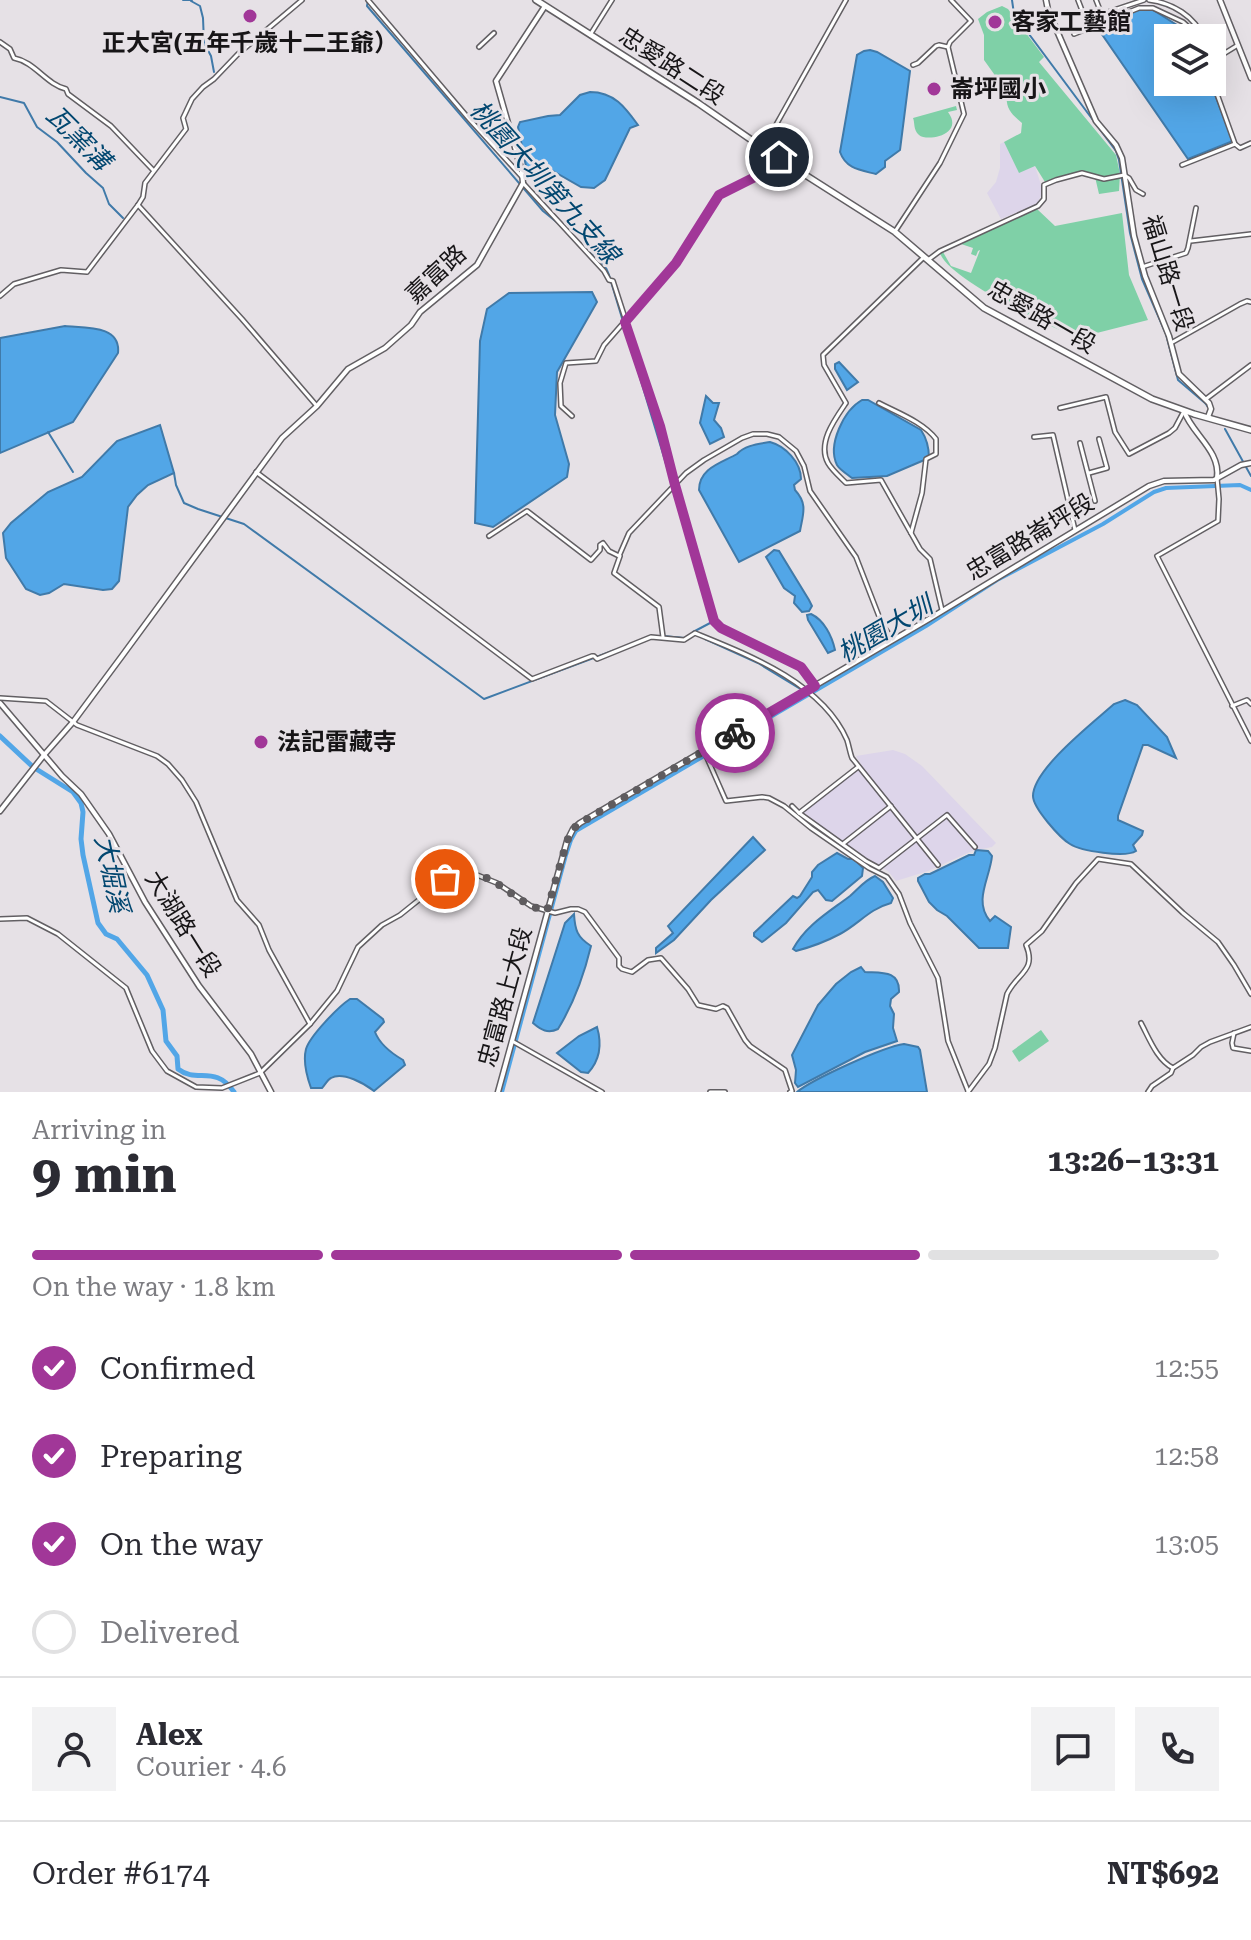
<!DOCTYPE html>
<meta charset="utf-8">
<style>
:root{--surface:#fff;--page:#f2f2f3;--text:#2b2b33;--muted:#7c7c81;--line:#e1e1e2;--accent:#a13798}
body{margin:0;font-family:"Roboto Serif","Noto Sans TC",serif;background:var(--page);color:var(--text);height:100vh;display:flex;flex-direction:column;font-size:30px;white-space:nowrap}
*{box-sizing:border-box;margin:0}
p{font-size:26px;color:var(--muted)}
.icon{flex:none;width:44px;height:44px;fill:none;stroke:currentColor;stroke-width:2;stroke-linecap:round;stroke-linejoin:round}
.map{position:relative;height:1092px;overflow:hidden}
.side{display:flex;flex-direction:column;background:var(--surface);flex:1}
.side>*{flex:none}
.tools{position:absolute;left:1154px;top:24px;display:grid;gap:16px}
.tools a{display:grid;place-items:center;width:72px;height:72px;border-radius:0px;background:var(--surface);box-shadow:0 8px 32px #0002;font-size:40px}
.pin{position:absolute;display:grid;place-items:center;width:68px;height:68px;color:#fff;margin:-34px;border:4px solid #fff;border-radius:50%;box-shadow:0 2px 8px #0007}
.courier{position:absolute;display:grid;place-items:center;width:80px;height:80px;margin:-40px;border:6px solid #a13798;border-radius:50%;background:#fff;color:#222;box-shadow:0 2px 10px #0007}
.overview em{font-style:normal;font-weight:700}
.overview div{display:flex;flex-direction:column-reverse}
.overview{display:flex;align-items:center;justify-content:space-between;height:136px;padding:0 32px}
h1{font-size:52px;font-weight:700;line-height:60px}
.bar{display:grid;grid-template-columns:repeat(4,1fr);gap:12px 8px;align-content:center;height:96px;padding:0 32px}
.bar i{height:10px;border-radius:6px;background:var(--line)}
.bar .active{background:var(--accent)}
.bar p{grid-column:span 4}
.line{display:flex;align-items:center;gap:20px;padding:0 32px;border-top:2px solid var(--line)}
.line div{flex:1}
.round{display:grid;place-items:center;flex:none;width:84px;height:84px;border-radius:0px;background:var(--page)}
ol{padding:0 32px;list-style:none}
li{display:flex;align-items:center;gap:24px;height:88px}
li p{margin-inline-start:auto}
li .icon{padding:8px;border-radius:50%;background:var(--accent);color:#fff;stroke-width:4}
li:last-child{color:var(--muted)}
li i{width:44px;height:44px;border:4px solid var(--line);border-radius:50%}
.map>svg:first-child{display:block}
.industrial{fill:#ddd5ea}
.green{fill:#7fd0a7}
.water{fill:#52a6e7;stroke:#407aa9;stroke-width:2}
.lines{fill:none;stroke-linecap:round;stroke-linejoin:round}
.stream{stroke:#407aa9;stroke-width:2}
.canal{stroke:#52a6e7;stroke-width:4}
.river{stroke:#52a6e7;stroke-width:5}
.minor-casing{stroke:#625f63;stroke-width:6}
.tertiary-casing{stroke:#625f63;stroke-width:7}
.secondary-casing{stroke:#625f63;stroke-width:8}
.minor{stroke:#fff;stroke-width:3}
.tertiary{stroke:#fff;stroke-width:4}
.secondary{stroke:#fff;stroke-width:5}
.done{stroke:#5f5c5f;stroke-width:8;stroke-dasharray:0 14.4}
.route{stroke:#a13798;stroke-width:10}
.poi-dot{fill:#a13798;stroke:#e6e1e6;stroke-width:3}
.labels{text-anchor:middle;stroke-width:6;stroke-linejoin:round;paint-order:stroke}
.poi-label{font-size:24px;font-weight:bold;fill:#171517;stroke:#e6e1e6;text-anchor:start}
.street-label{font-size:24px;fill:#171517;stroke:#e6e1e6}
.water-label{font-size:26px;font-style:italic;fill:#024770;stroke:#e6e1e6}
</style>
<div class="map">
<svg width="1251" height="1092" viewBox="0 0 1251 1092">
<rect width="100%" height="100%" fill="#e6e1e6"/>
<g class="industrial">
<polygon points="1004,142 1019,172 1035,166 1041,185 1041,196 1037,204 1001,219 987,193 996,182 1000,168 1000,144"/>
<polygon points="893,750 905,754 922,766 996,843 992,847 972,851 928,871 896,881 888,871 856,852 803,812 862,766 856,756"/>
</g>
<g class="green">
<path d="M 1002,6 L 1008,9 L 1044,57 L 1039,62 L 1116,155 L 1120,174 L 1119,191 L 1099,194 L 1095,177 L 1082,172 L 1045,182 L 1035,166 L 1019,173 L 1004,142 L 1021,133 L 1022,123 C 1010,113 1005,108 1007,91 L 1001,88 L 992,88 L 994,74 L 984,60 L 984,35 L 978,19 L 987,12 Z"/>
<path d="M 956,106 L 957,110 L 948,112 C 965,135 927,142 919,135 C 913,130 915,122 913,118 Z"/>
<path d="M 1037,209 L 1055,226 L 1122,213 L 1129,275 L 1148,320 L 1077,338 C 1066,332 1055,328 1043,323 C 1021,312 947,275 940,253 L 943,252 L 951,266 L 971,273 L 980,250 L 978,251 L 976,256 L 971,254 L 973,248 L 961,244 Z"/>
<polygon points="1041,1030 1049,1041 1019,1062 1012,1051"/>
</g>
<g class="water">
<polygon points="1150,8 1191,34 1192,38 1168,38 1168,82 1210,82 1233,141 1188,159 1090,17"/>
<path d="M 870,50 L 877,52 L 910,71 L 900,150 L 885,161 L 885,167 L 876,174 C 860,170 846,169 840,152 L 857,55 L 864,51 Z"/>
<path d="M 590,92 C 614,92 625,107 638,125 L 630,128 L 605,180 L 594,188 L 581,187 L 539,163 L 532,166 L 528,176 L 518,127 L 520,122 L 548,116 L 560,115 L 580,95 Z"/>
<polygon points="592,292 597,302 557,372 555,415 569,464 567,477 493,527 475,523 480,341 487,309 509,293"/>
<path d="M 65,326 C 86,328 121,325 118,353 L 73,422 L 0,453 L 0,338 Z"/>
<polygon points="839,362 858,382 847,390 835,369 835,364"/>
<polygon points="706,396 713,403 719,403 714,420 721,428 724,437 710,444 700,423"/>
<path d="M 862,400 L 868,400 L 921,430 C 927,439 929,447 929,458 L 887,476 L 852,478 C 847,474 840,470 837,465 C 827,445 844,410 862,400 Z"/>
<polygon points="160,425 174,473 148,485 137,495 128,507 119,581 112,589 103,590 64,584 49,593 40,595 26,589 6,558 3,533 11,523 48,492 82,477 117,441"/>
<path d="M 770,442 C 785,446 801,462 801,479 L 794,485 L 795,490 C 808,504 803,514 800,531 L 739,562 L 699,490 C 699,468 721,463 737,454 C 745,445 759,444 770,442 Z"/>
<polygon points="774,550 779,551 809,600 812,606 809,611 802,612 794,603 795,596 784,588 766,557"/>
<path d="M 811,614 C 824,620 832,636 835,650 L 828,653 L 808,620 L 807,615 Z"/>
<path d="M 1125,700 L 1137,705 L 1167,737 L 1176,758 L 1148,745 L 1143,745 L 1118,816 L 1118,820 L 1143,831 L 1142,835 L 1133,845 L 1136,851 C 1125,858 1081,851 1070,844 C 1060,838 1033,808 1033,796 C 1033,769 1094,722 1114,704 Z"/>
<polygon points="753,837 765,850 711,900 674,940 656,953 656,948 673,933 668,926"/>
<path d="M 976,850 L 988,851 L 992,856 C 990,878 973,901 990,921 L 995,916 L 1011,927 L 1008,948 L 979,948 L 947,916 L 937,910 L 929,902 L 918,881 L 918,878 L 925,874 L 930,874 L 969,855 L 974,855 Z"/>
<polygon points="837,853 848,859 854,859 863,868 862,876 832,901 826,900 818,890 813,892 786,923 765,940 762,942 754,936 754,933 793,896 797,898 800,896 812,877 812,872 818,865"/>
<path d="M 875,876 L 883,882 L 893,898 L 891,903 C 869,909 859,924 840,934 C 827,941 811,947 796,951 L 793,949 C 806,925 829,912 850,896 C 858,889 865,880 875,876 Z"/>
<path d="M 574,914 C 575,930 577,937 591,946 C 584,975 574,1003 558,1029 C 548,1034 541,1030 533,1023 L 565,923 Z"/>
<path d="M 861,967 L 865,972 C 881,973 900,970 899,992 L 891,999 L 890,1006 L 894,1014 L 893,1028 L 897,1041 L 865,1052 L 798,1087 L 795,1083 L 796,1070 L 792,1055 L 818,1005 L 836,984 L 851,972 Z"/>
<path d="M 350,999 L 357,999 L 383,1019 L 384,1022 L 375,1032 C 380,1045 391,1053 403,1060 L 405,1065 L 374,1091 C 365,1084 343,1071 331,1078 C 327,1080 325,1085 322,1088 L 311,1088 C 307,1077 303,1061 306,1049 C 310,1036 338,1007 350,999 Z"/>
<path d="M 597,1027 C 602,1044 600,1060 588,1073 L 581,1072 L 557,1053 L 579,1036 Z"/>
<path d="M 904,1044 L 918,1047 L 920,1050 L 927,1092 L 797,1092 C 813,1079 883,1047 904,1044 Z"/>
</g>
<g class="lines">
<g class="stream">
<polyline points="183,0 192,0"/>
<polyline points="368,0 367,6 543,211 559,224"/>
<polyline points="1012,0 1014,14 1116,151 1119,160 1130,233 1142,279 1166,334 1178,380 1205,403 1208,407"/>
<polyline points="191,1 200,6 203,18 204,43 211,56 214,72"/>
<polyline points="0,97 24,103 37,127 57,142 86,173 103,188 109,204 123,218"/>
<polyline points="573,236 606,268 609,275 698,570"/>
<polyline points="1225,429 1251,476"/>
<polyline points="48,432 73,472"/>
<polyline points="174,473 176,485 184,503 198,509 244,524 484,699 615,650"/>
<polyline points="716,625 722,631 795,666 812,685"/>
<polyline points="693,632 712,622"/>
<polyline points="663,636 685,638"/>
<polyline points="705,639 758,663 802,690"/>
<polyline points="815,689 815,690"/>
<polyline points="807,694 808,694"/>
</g>
<polyline class="canal" points="502,1092 566,855 571,840 576,831 926,626 997,580 1103,524 1154,492 1166,488 1240,485 1251,490"/>
<path class="river" d="M 0,736 L 33,767 L 73,792 L 81,803 L 83,812 L 81,839 L 83,855 L 98,923 L 106,934 L 117,939 L 147,975 L 163,1010 L 166,1041 L 177,1056 L 178,1069 C 197,1084 215,1064 234,1092"/>
<g class="minor-casing">
<g id="minor">
<polyline points="368,0 470,120 523,178"/>
<polyline points="1078,0 1088,26"/>
<polyline points="1096,0 1100,10 1105,13 1144,0"/>
<path d="M 1149,0 C 1172,3 1195,16 1203,38"/>
<polyline points="1074,34 1139,8 1153,8 1183,22 1193,31 1196,38"/>
<polyline points="590,35 612,0"/>
<path d="M 0,42 L 10,49 L 14,58 C 35,62 46,84 66,89 L 68,94 L 111,126 L 153,170"/>
<polyline points="479,47 494,33"/>
<polyline points="1212,61 1238,45"/>
<polyline points="913,65 918,63 936,46 939,45 948,47"/>
<polyline points="1212,80 1235,144 1240,148 1251,143"/>
<polyline points="763,148 846,0"/>
<polyline points="1182,165 1235,144"/>
<polyline points="523,183 604,271 609,280 613,281 660,426 675,485 714,621 721,628 801,667 815,686"/>
<polyline points="138,205 242,319 316,405"/>
<polyline points="896,230 940,163 964,114 948,47 950,42 971,21 951,0"/>
<polyline points="1191,241 1251,234"/>
<path d="M 924,257 L 823,355 L 824,365 L 846,403 C 835,419 817,443 828,463 C 832,470 840,477 846,483 L 881,480 L 920,549 L 930,559 L 942,610"/>
<polyline points="928,260 940,251 1038,206 1044,199 1044,185 1056,180 1082,173 1104,179 1124,175 1129,178 1136,190 1143,194"/>
<polyline points="1142,267 1186,253 1188,248 1196,208"/>
<polyline points="0,296 14,284 61,270 87,272 138,205 143,197 145,183 186,129 183,118 192,99 203,87 214,79 238,54 302,0"/>
<polyline points="1171,343 1240,304 1247,301 1251,302"/>
<polyline points="1206,399 1251,365"/>
<path d="M 879,403 C 898,413 923,422 936,439 L 936,454 L 926,459 L 922,493 L 911,533"/>
<polyline points="1060,408 1106,397 1115,432 1129,454 1169,433 1175,428 1184,411"/>
<polyline points="572,416 561,406 560,383 566,363 596,361 604,345 676,263 719,195 767,171 779,157"/>
<polyline points="1034,437 1053,435 1075,530"/>
<polyline points="1080,443 1095,501"/>
<path d="M 256,472 L 532,679 L 592,656 L 594,656 L 597,659 L 651,637 L 684,640 L 695,633 C 749,655 822,683 847,740 C 849,746 850,753 852,758 L 938,865"/>
<polyline points="1089,473 1107,468 1099,439"/>
<polyline points="1217,478 1219,499 1218,521 1157,556 1251,741"/>
<polyline points="489,536 527,511 591,560 600,550 600,545 603,543 609,551 619,556"/>
<polyline points="663,637 659,607 614,573 620,556 619,556 629,533 686,473 704,460 742,438 753,434 767,434 779,437 796,451 804,466 810,491 856,557 882,624 893,640"/>
<polyline points="0,698 46,701 77,725 157,756 168,764 182,780 196,802 237,900 259,925 269,950 310,1024"/>
<polyline points="1232,706 1247,700 1251,704"/>
<polyline points="704,751 726,801 762,797 769,798 784,806 811,828 869,868 887,877 899,894 910,923 938,978 948,1041 968,1091"/>
<polyline points="792,806 799,813 866,861 879,868 947,815 975,847"/>
<polyline points="799,813 858,767"/>
<polyline points="844,843 891,806"/>
<polyline points="0,919 27,918 58,934 126,988 152,1051 167,1071 196,1087 222,1088 260,1073 310,1024 337,991 358,947 382,925 400,915 445,879 459,873 472,873 497,883 531,906 555,913 571,909 578,909 585,912 619,958 619,966 622,969 632,972 648,960 661,958 688,989 698,1005 716,1009 723,1006 727,1008 745,1040 750,1046 785,1070 792,1091 790,1092"/>
<path d="M 1141,1023 C 1149,1038 1157,1060 1173,1068"/>
<polyline points="1234,1033 1232,1043 1233,1048 1251,1051"/>
<polyline points="512,1041 602,1092"/>
<polyline points="710,1092 725,1092"/>
<path d="M 968,1092 L 989,1064 L 995,1048 L 1007,994 C 1017,973 1037,971 1026,945 L 1042,931 L 1076,883 L 1098,859 L 1131,864 L 1183,913 L 1218,942 L 1234,965 L 1251,994"/>
<polyline points="1148,1092 1152,1086 1171,1073 1173,1068 1193,1055 1201,1047 1210,1042 1251,1027"/>
</g>
</g>
<g class="tertiary-casing">
<g id="tertiary">
<polyline points="1046,0 1048,10 1096,121 1116,145 1122,158 1134,236 1145,276 1169,336 1179,374 1209,403 1211,409 1208,417"/>
<polyline points="1220,0 1251,78"/>
<path d="M 1184,411 C 1192,434 1221,451 1217,478"/>
<polyline points="0,703 62,776 81,794 109,834 145,902 199,986 251,1054 271,1092"/>
<polyline points="0,811 44,755 73,722 122,656 282,438 317,406 348,369 385,348 411,325 420,312 477,265 523,183 522,172 496,81 545,6"/>
<polyline points="498,1092 567,841 573,829 580,823 929,619 1149,486 1164,481 1214,480 1241,465 1251,463"/>
</g>
</g>
<g class="secondary-casing">
<polyline id="secondary" points="536,0 698,103 763,148 895,232 984,308 1152,399 1194,414 1251,430"/>
</g>
<use href="#minor" class="minor"/>
<use href="#tertiary" class="tertiary"/>
<use href="#secondary" class="secondary"/>
</g>
<g class="lines">
<path class="done" d="M 445,879 C 481,862 499,888 528,904 C 534,908 540,909 547,911 L 567,841 L 573,829 L 580,823 L 735,733"/>
<polyline class="route" points="735,733 815,686 801,667 721,628 714,621 675,485 660,426 625,322 676,263 719,195 767,171 779,157"/>
</g>
<g class="poi-dot">
<circle cx="250" cy="16" r="8"/>
<circle cx="995" cy="22" r="8"/>
<circle cx="934" cy="89" r="8"/>
<circle cx="261" cy="742" r="8"/>
</g>
<g class="labels">
<g class="poi-label">
<text x="1011" y="30">客家工藝館</text>
<text x="250" y="51" text-anchor="middle">正大宮(五年千歲十二王爺）</text>
<text x="950" y="97">崙坪國小</text>
<text x="277" y="750">法記雷藏寺</text>
</g>
<g class="street-label">
<text transform="translate(672 66) rotate(33)" y="8">忠愛路二段</text>
<text transform="translate(1168 273) rotate(73)" y="8">福山路一段</text>
<text transform="translate(436 274) rotate(-43)" y="8">嘉富路</text>
<text transform="translate(1042 317) rotate(30)" y="8">忠愛路一段</text>
<text transform="translate(1030 537) rotate(-31)" y="8">忠富路崙坪段</text>
<text transform="translate(183 924) rotate(58)" y="8">大湖路一段</text>
<text transform="translate(505 997) rotate(-75)" y="8">忠富路上大段</text>
</g>
<g class="water-label">
<text transform="translate(79 138) rotate(45)" y="9">瓦窯溝</text>
<text transform="translate(545 182) rotate(48)" y="9">桃園大圳第九支線</text>
<text transform="translate(885 629) rotate(-30)" y="9">桃園大圳</text>
<text transform="translate(112 874) rotate(78)" y="9">大堀溪</text>
</g>
</g>
</svg>
<div class="tools">
<a><svg class="icon" aria-label="layers" viewBox="0 0 24 24"><path d="M12 4l9 5-9 5-9-5zM3 14l9 5 9-5"/></svg></a>
</div>
<div class="pin" style="left:445px;top:879px;background:#ea580c"><svg class="icon" aria-label="bag" viewBox="0 0 24 24"><path d="M5 8h14l-1 12H6zM9 8a3 3 0 0 1 6 0"/></svg></div>
<div class="pin" style="left:779px;top:157px;background:#1f2937"><svg class="icon" aria-label="home" viewBox="0 0 24 24"><path d="M3 11l9-7 9 7M6 9v11h12V9"/></svg></div>
<div class="courier" style="left:735px;top:733px"><svg class="icon" aria-label="bike" viewBox="0 0 24 24"><circle cx="6" cy="16" r="4"/><circle cx="18" cy="16" r="4"/><path d="M6 16l4-8h5l3 8M10 8l3 8H6M13 5h3"/></svg></div>
</div>
<section class="side">
<div class="overview"><div><h1>9 min</h1><p>Arriving in</p></div><em>13:26–13:31</em></div>
<div class="bar"><i class="active"></i><i class="active"></i><i class="active"></i><i></i><p>On the way · 1.8 km</p></div>
<ol>
<li><svg class="icon" aria-label="check" viewBox="0 0 24 24"><path d="M5 12l5 5 9-10"/></svg>Confirmed<p>12:55</p></li>
<li><svg class="icon" aria-label="check" viewBox="0 0 24 24"><path d="M5 12l5 5 9-10"/></svg>Preparing<p>12:58</p></li>
<li><svg class="icon" aria-label="check" viewBox="0 0 24 24"><path d="M5 12l5 5 9-10"/></svg>On the way<p>13:05</p></li>
<li><i></i>Delivered</li>
</ol>
<div class="line" style="height:144px"><a class="round"><svg class="icon" aria-label="person" viewBox="0 0 24 24"><circle cx="12" cy="8" r="4"/><path d="M4 21q1-7 8-7t8 7"/></svg></a><div><b>Alex</b><p>Courier · 4.6</p></div><a class="round"><svg class="icon" aria-label="chat" viewBox="0 0 24 24"><path d="M4 5h16v11H9l-5 4z"/></svg></a><a class="round"><svg class="icon" aria-label="phone" viewBox="0 0 24 24"><path d="M5 4h4l2 5-3 2q2 4 5 5l2-3 5 2v4C11 20 4 13 5 4z"/></svg></a></div>
<div class="line" style="height:104px"><div>Order #6174</div><b>NT$692</b></div>
</section>
